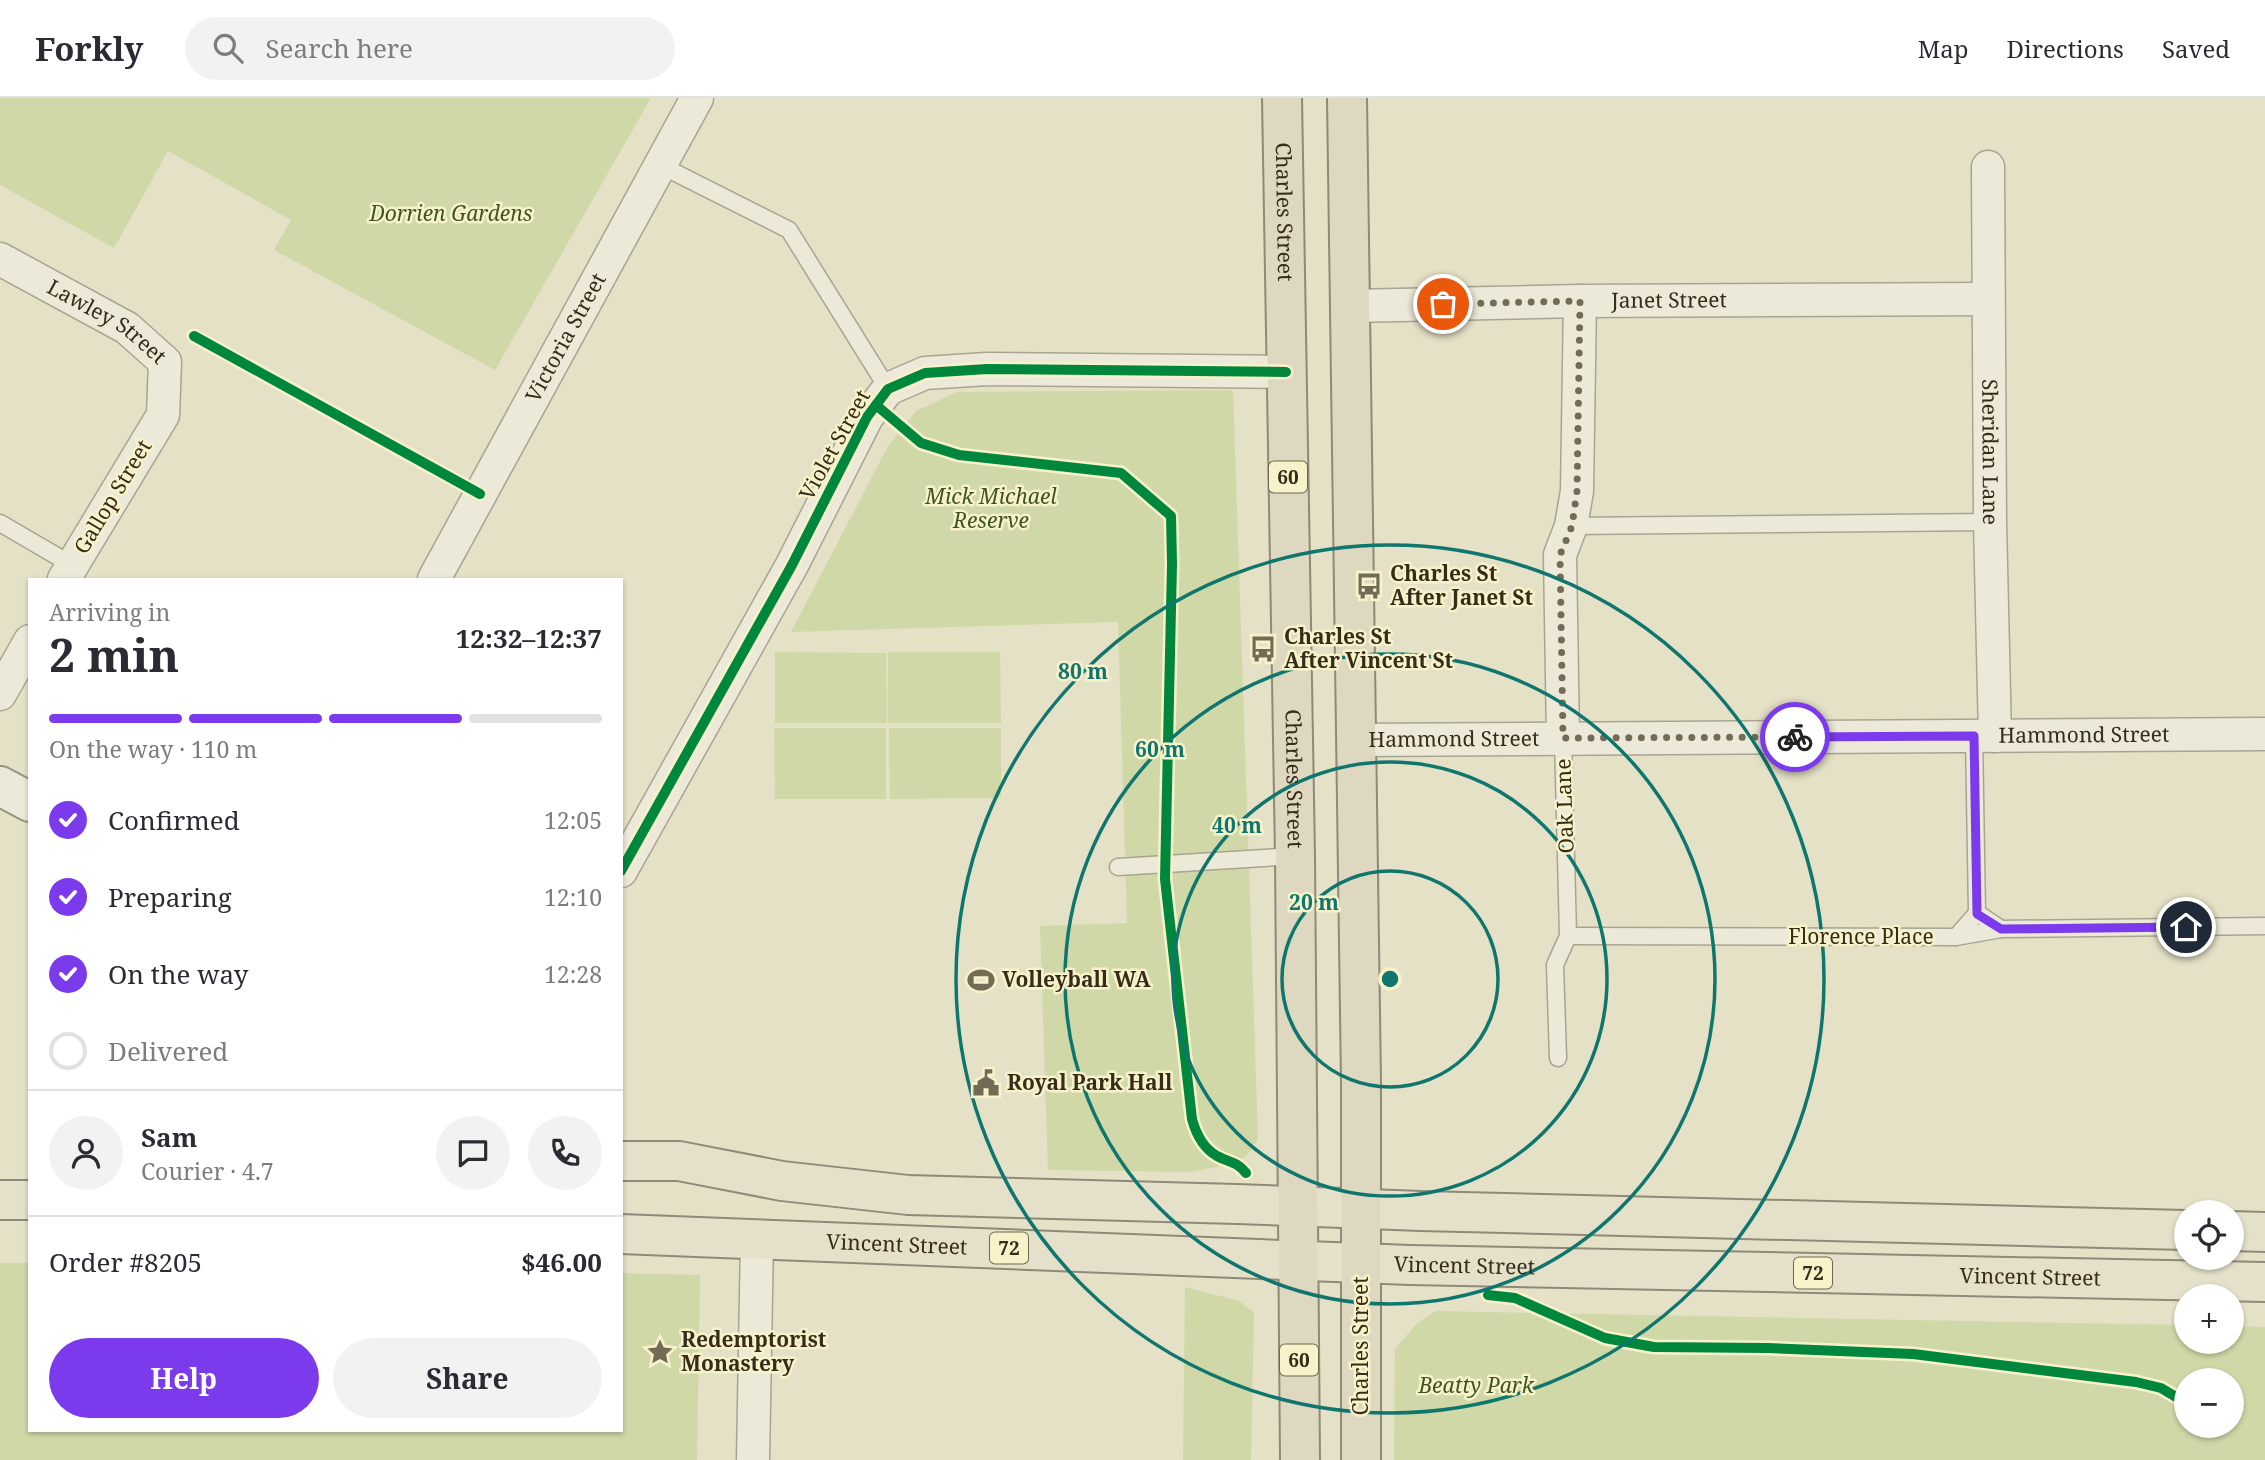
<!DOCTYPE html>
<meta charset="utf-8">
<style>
:root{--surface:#fff;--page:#f2f2f3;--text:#2b2b33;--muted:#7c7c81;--line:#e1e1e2;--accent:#7c3aed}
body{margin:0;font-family:"Noto Serif",serif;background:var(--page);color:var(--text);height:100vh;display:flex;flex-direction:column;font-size:26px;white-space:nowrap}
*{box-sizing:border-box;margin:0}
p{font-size:23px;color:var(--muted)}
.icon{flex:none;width:38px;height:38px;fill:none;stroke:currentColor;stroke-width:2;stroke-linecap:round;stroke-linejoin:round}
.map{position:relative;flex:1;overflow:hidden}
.side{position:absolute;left:28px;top:480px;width:595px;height:854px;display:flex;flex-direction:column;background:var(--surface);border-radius:0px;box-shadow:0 2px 5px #0004}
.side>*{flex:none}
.tools{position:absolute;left:2174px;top:1102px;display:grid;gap:14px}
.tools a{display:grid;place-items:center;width:70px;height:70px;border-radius:50%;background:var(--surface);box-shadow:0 2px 5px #0004;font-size:35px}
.pin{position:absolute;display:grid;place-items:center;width:60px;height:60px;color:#fff;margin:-30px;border:4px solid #fff;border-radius:50%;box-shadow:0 2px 7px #0007}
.courier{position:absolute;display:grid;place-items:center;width:70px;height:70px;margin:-35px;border:5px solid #7c3aed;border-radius:50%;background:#fff;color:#222;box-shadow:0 2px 9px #0007}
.summary em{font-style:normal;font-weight:700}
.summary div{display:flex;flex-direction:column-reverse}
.summary{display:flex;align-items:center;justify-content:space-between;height:119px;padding:0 21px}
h1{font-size:46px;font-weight:700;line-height:52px}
.bar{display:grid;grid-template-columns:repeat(4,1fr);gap:10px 7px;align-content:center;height:84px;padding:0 21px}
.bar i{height:9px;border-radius:5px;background:var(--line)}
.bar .current{background:var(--accent)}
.bar p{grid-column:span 4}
.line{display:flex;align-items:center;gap:18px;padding:0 21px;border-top:2px solid var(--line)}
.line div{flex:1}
.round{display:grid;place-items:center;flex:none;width:74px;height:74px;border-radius:37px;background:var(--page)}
ol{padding:0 21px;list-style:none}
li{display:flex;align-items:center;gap:21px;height:77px}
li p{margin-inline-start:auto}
li .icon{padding:7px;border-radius:50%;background:var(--accent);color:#fff;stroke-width:4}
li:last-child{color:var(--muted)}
li i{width:38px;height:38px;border:4px solid var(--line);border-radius:50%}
.primary-button{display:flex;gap:14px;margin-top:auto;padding:14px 21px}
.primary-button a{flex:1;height:80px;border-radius:42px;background:var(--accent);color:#fff;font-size:28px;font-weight:700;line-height:80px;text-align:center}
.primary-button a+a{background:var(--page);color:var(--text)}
header{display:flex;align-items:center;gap:42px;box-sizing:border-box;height:98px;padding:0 35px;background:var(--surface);border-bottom:2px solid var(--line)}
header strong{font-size:33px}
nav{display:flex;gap:38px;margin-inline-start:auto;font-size:24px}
.search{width:490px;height:63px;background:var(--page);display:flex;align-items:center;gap:18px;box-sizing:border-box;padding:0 24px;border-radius:38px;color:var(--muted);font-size:26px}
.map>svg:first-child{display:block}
.green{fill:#d0d8a7;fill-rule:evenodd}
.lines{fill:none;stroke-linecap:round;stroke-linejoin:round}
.service-casing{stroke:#a9a491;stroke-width:19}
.minor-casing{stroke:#a9a491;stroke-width:35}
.secondary-casing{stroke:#999381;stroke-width:42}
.primary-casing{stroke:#8e8978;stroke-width:42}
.trunk-casing{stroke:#8e8978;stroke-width:42}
.service{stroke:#ece9d9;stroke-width:16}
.minor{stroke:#ece9d9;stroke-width:32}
.secondary{stroke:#ece9d9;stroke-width:38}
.primary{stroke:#e4e0ca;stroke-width:38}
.trunk{stroke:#ded8c0;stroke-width:38}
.cycleway-casing{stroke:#f8f2ca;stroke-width:15}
.cycleway{stroke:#00873e;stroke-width:10}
.done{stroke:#746b56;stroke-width:7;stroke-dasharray:0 12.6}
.route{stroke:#7c3aed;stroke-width:9}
.ring{fill:none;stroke:#0f766e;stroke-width:3.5}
.labels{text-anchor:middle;stroke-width:5;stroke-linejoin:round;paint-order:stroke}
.shield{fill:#f8f2ca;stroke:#71674e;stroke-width:2}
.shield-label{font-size:19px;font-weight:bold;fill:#372c19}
.street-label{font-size:21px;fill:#372c19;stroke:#f8f2ca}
.park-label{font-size:21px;font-style:italic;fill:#3f551e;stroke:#f8f2ca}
.poi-label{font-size:21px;font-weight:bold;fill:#372c19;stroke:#f8f2ca;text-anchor:start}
.centre{fill:#0f766e;stroke:#f8f2ca;stroke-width:3.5}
.ring-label{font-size:21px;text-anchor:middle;font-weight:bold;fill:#0f766e;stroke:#f8f2ca;stroke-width:5;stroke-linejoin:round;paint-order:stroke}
</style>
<header>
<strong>Forkly</strong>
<div class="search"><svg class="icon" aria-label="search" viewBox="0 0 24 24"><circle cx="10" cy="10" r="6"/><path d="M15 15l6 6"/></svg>Search here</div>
<nav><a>Map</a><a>Directions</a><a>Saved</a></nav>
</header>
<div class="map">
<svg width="2265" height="1362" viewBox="0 0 2265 1362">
<rect width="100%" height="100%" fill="#e5e1c7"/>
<g class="green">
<polygon points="0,0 651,0 495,272 274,152 291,122 168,53 114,150 0,87"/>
<polygon points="1233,292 1258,1041 1250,1054 1238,1065 1190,1074 1048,1072 1040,828 1127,825 1118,524 791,534 888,348 916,313 957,294"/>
<polygon points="775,554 886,555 887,625 775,625"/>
<polygon points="888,554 1000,554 1001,625 888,625"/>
<polygon points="774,630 886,630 886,701 775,701"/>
<polygon points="889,630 1001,630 1001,700 890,701"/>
<polygon points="0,1165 30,1165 30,1332 621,1332 621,1175 700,1177 697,1362 0,1362"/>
<polygon points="1185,1189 1239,1203 1254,1215 1251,1362 1183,1362"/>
<path d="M 1436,1213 L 2186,1227 L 2186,1244 L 2231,1244 L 2231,1228 L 2265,1229 L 2265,1362 L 1394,1362 L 1395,1251 L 1416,1226 ZM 2186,1283 L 2231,1283 L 2231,1328 L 2186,1328 Z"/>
</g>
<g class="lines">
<g class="service-casing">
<g id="service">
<polyline points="660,67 789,132 888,291"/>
<polyline points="0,425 72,467"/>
<polyline points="1571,428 1990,424"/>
<polyline points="1974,638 1977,815"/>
<polyline points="1118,769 1295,758"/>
<polyline points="1977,815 2001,831 2265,828"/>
<polyline points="1568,838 1956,839 1977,815"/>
<polyline points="1956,839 2001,831"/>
<polyline points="1558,960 1555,867 1568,838 1563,640"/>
</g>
</g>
<g class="minor-casing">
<g id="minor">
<path id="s1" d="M 1988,69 L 1990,424 L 1995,638"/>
<path id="s2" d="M 0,161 L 127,230 L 165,264 L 163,317 L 64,481"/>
<path id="s3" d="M 1351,208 L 1580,203 L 1988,201"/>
<path id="s4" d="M 434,481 L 697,0"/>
<polyline points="0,596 30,543"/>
<polyline points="1563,640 1560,457 1571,428 1577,393 1580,203"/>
<path id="s5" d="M 1356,642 L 2265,636"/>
<polyline points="621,773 792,467 867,319 888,291 925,275 987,271 1286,274"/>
<polyline points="753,1362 757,1141"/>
</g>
</g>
<g class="secondary-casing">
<polyline id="secondary" points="0,688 30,704"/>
</g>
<g class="primary-casing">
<g id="primary">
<polyline points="621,1063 679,1063 782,1083 908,1097 1237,1106 1421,1113 2186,1132"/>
<polyline points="0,1102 30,1102"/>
<polyline points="2231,1133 2265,1134"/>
<path id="s6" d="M 621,1136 L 1410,1167 L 2265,1184"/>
</g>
</g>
<g class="trunk-casing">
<g id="trunk">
<path id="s7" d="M 1282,0 L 1295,758 L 1300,1362"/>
<polyline points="1347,0 1361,985 1361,1362"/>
</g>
</g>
<use href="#service" class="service"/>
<use href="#minor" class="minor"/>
<use href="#secondary" class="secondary"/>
<use href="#primary" class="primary"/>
<use href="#trunk" class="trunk"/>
<g class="cycleway-casing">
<g id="cycleway">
<polyline points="194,238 480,396"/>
<path d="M 876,307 L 921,345 L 959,357 L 1121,375 L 1171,418 L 1172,466 L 1165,781 L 1192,1021 C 1196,1036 1203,1050 1217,1058 C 1230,1065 1236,1063 1246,1075"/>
<polyline points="621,773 792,467 867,319 888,291 925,275 987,271 1286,274"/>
<polyline points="1488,1197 1515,1200 1605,1240 1654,1249 1768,1250 1913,1256 2136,1284 2161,1290 2186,1305"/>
</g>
</g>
<use href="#cycleway" class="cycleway"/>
</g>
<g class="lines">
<polyline class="done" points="1443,206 1580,203 1577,393 1572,428 1560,457 1563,640 1795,639"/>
<polyline class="route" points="1795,639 1974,638 1977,816 2001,831 2186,829"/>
</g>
<g class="ring">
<circle cx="1390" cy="881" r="108"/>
<circle cx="1390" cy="881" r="217"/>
<circle cx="1390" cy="881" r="325"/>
<circle cx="1390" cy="881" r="434"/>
</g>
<defs>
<g id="bus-bare" transform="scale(2.1)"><path d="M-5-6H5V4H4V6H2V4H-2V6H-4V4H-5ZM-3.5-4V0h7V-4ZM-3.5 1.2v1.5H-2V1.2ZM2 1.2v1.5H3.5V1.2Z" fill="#746b56" stroke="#f8f2ca" stroke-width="2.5" paint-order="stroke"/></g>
<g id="stadium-bare" transform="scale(2.1)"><path d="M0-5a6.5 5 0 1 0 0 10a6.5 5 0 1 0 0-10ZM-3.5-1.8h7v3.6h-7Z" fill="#746b56" stroke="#f8f2ca" stroke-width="2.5" paint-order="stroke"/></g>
<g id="civic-bare" transform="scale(2.1)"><path d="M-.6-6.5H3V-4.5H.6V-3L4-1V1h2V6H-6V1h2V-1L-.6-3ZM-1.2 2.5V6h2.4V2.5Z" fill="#746b56" stroke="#f8f2ca" stroke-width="2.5" paint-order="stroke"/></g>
<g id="sight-bare" transform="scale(2.1)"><path d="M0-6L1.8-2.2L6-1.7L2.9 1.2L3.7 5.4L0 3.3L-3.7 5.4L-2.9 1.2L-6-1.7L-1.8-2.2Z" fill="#746b56" stroke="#f8f2ca" stroke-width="2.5" paint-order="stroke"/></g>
</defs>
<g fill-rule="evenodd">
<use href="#bus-bare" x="1369" y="488"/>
<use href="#bus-bare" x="1263" y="551"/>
<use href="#stadium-bare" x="981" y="882"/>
<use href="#civic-bare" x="986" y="985"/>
<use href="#sight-bare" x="660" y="1254"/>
</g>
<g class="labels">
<g class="shield">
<rect x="1269" y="363.5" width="38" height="31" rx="5"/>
<rect x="990" y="1134.5" width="38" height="31" rx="5"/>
<rect x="1794" y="1159.5" width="38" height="31" rx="5"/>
<rect x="1280" y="1246.5" width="38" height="31" rx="5"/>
</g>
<g class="shield-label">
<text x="1288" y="386">60</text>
<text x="1009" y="1157">72</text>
<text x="1813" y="1182">72</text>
<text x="1299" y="1269">60</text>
</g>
<g class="street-label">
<text dy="7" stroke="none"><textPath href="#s7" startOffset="114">Charles Street</textPath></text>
<text dy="7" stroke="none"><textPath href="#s3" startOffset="318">Janet Street</textPath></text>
<text dy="7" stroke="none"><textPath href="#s2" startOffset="124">Lawley Street</textPath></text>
<text dy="7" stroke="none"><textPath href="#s4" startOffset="275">Victoria Street</textPath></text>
<text transform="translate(835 347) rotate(-61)" y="7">Violet Street</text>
<text dy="7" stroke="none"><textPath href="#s1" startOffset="285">Sheridan Lane</textPath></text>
<text transform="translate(113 399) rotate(-59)" y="7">Gallop Street</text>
<text dy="7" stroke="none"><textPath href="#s5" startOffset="728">Hammond Street</textPath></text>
<text dy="7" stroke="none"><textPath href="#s5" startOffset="98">Hammond Street</textPath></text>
<text dy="7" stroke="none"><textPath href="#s7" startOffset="681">Charles Street</textPath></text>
<text transform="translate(1565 708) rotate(-92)" y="7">Oak Lane</text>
<text x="1861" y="846">Florence Place</text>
<text dy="7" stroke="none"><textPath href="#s6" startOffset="276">Vincent Street</textPath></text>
<text dy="7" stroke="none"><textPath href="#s6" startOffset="844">Vincent Street</textPath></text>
<text dy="7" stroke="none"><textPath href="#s6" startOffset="1410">Vincent Street</textPath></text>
<text transform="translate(1361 1248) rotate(-90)" y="7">Charles Street</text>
</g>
<g class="park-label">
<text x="451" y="123">Dorrien Gardens</text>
<text x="991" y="406">Mick Michael<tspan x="991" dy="24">Reserve</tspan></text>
<text x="1476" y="1295">Beatty Park</text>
</g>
<g class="poi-label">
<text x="1390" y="483">Charles St<tspan x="1390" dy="24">After Janet St</tspan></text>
<text x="1284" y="546">Charles St<tspan x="1284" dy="24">After Vincent St</tspan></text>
<text x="1002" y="889">Volleyball WA</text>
<text x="1007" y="992">Royal Park Hall</text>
<text x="681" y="1249">Redemptorist<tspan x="681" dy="24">Monastery</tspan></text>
</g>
</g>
<circle cx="1390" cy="881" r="10" class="centre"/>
<g class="ring-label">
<text x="1083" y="581">80 m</text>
<text x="1160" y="659">60 m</text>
<text x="1237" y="735">40 m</text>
<text x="1314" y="812">20 m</text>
</g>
</svg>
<div class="tools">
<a><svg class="icon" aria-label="locate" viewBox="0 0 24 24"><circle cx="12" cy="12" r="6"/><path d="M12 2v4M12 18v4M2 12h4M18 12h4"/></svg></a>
<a>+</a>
<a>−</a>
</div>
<div class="pin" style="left:1443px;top:206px;background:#ea580c"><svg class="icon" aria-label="bag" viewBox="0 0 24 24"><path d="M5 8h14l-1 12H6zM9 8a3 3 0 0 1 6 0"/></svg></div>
<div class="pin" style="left:2186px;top:829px;background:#1f2937"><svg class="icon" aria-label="home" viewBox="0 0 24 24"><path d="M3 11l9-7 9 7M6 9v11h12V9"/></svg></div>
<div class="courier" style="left:1795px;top:639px"><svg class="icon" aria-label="bike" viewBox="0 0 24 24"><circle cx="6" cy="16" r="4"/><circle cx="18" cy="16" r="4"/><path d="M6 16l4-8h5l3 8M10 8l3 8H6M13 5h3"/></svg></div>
<section class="side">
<div class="summary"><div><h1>2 min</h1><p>Arriving in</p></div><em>12:32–12:37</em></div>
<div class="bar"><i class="current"></i><i class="current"></i><i class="current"></i><i></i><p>On the way · 110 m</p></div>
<ol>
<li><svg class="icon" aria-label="check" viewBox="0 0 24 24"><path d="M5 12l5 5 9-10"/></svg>Confirmed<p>12:05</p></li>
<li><svg class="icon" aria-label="check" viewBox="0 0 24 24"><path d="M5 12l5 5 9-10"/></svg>Preparing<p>12:10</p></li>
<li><svg class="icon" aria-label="check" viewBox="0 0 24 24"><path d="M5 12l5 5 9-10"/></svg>On the way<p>12:28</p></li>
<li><i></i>Delivered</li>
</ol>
<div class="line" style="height:126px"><a class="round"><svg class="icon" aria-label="person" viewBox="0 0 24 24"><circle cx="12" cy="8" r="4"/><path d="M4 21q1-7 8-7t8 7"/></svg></a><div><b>Sam</b><p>Courier · 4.7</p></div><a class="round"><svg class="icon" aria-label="chat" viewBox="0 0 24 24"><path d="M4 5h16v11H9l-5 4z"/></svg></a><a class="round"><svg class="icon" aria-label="phone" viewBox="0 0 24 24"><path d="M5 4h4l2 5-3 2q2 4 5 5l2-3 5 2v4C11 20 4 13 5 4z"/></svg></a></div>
<div class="line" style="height:91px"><div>Order #8205</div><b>$46.00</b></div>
<div class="primary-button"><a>Help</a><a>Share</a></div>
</section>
</div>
